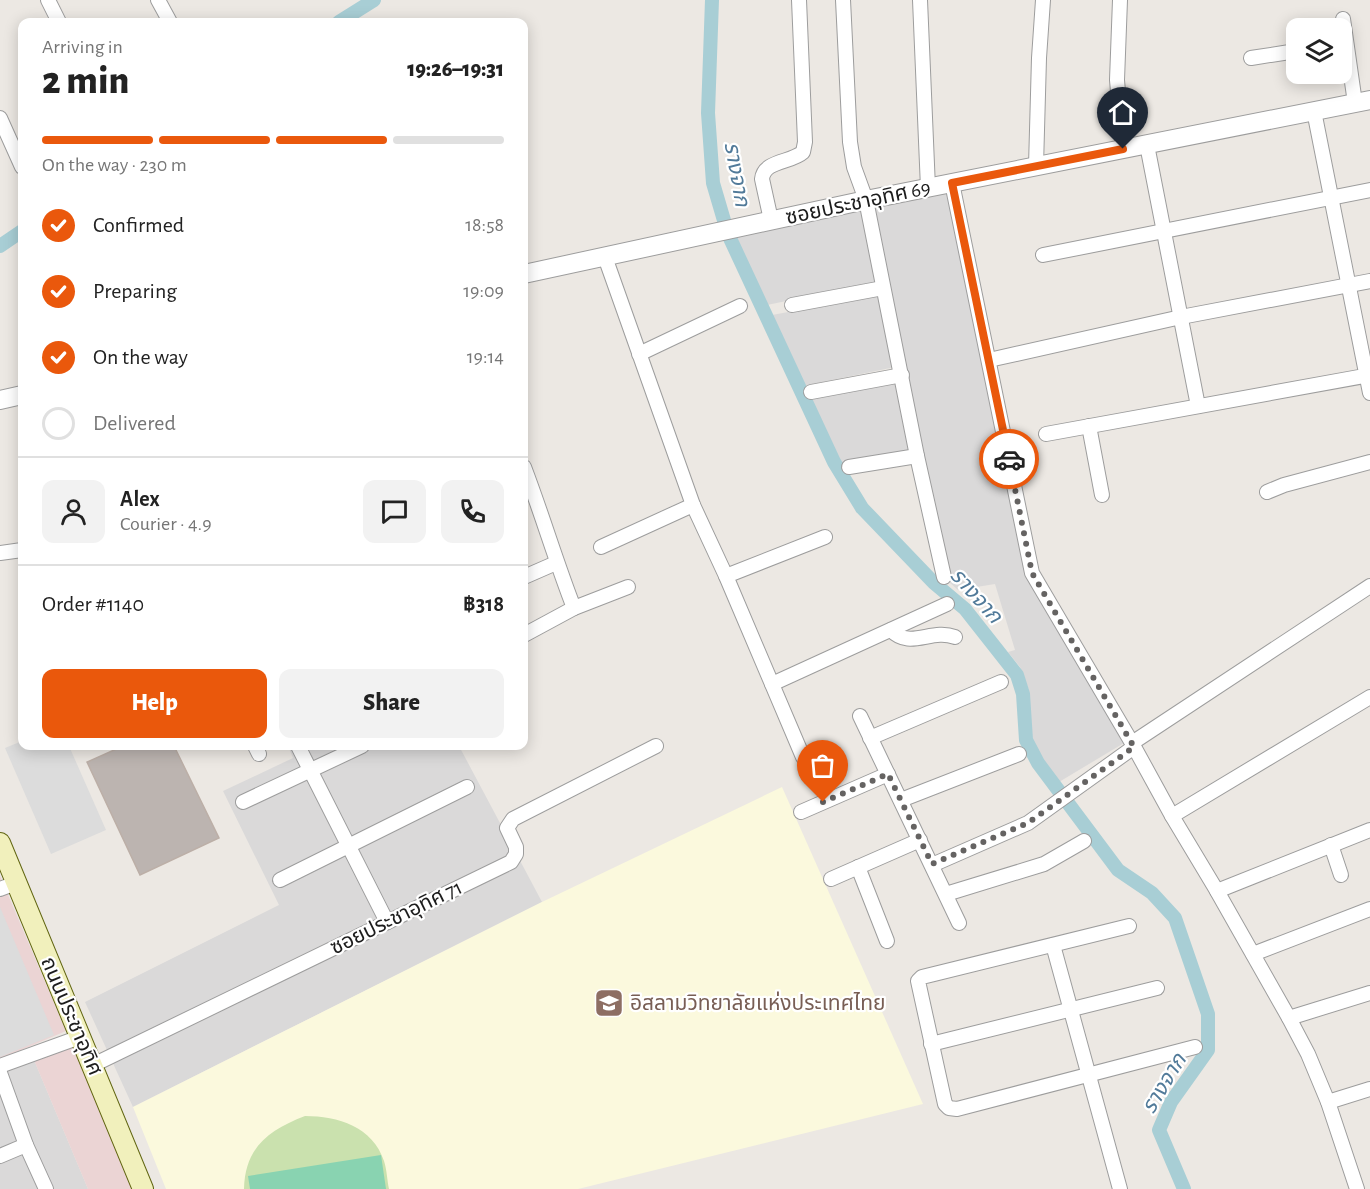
<!DOCTYPE html>
<meta charset="utf-8">
<style>
:root{--surface:#fff;--page:#f2f2f2;--text:#222;--muted:#767676;--line:#e0e0e0;--accent:#ea580c}
body{margin:0;font-family:"Alegreya Sans","Noto Sans Thai",sans-serif;background:var(--page);color:var(--text);height:100vh;display:flex;flex-direction:column;font-size:22px;white-space:nowrap}
*{box-sizing:border-box;margin:0}
p{font-size:20px;color:var(--muted)}
.icon{flex:none;width:33px;height:33px;fill:none;stroke:currentColor;stroke-width:2;stroke-linecap:round;stroke-linejoin:round}
.map{position:relative;flex:1;overflow:hidden}
.panel{position:absolute;left:18px;top:18px;width:510px;height:732px;display:flex;flex-direction:column;background:var(--surface);border-radius:12px;box-shadow:0 3px 15px #0003}
.panel>*{flex:none}
.controls{position:absolute;left:1286px;top:18px;display:grid;gap:12px}
.controls a{display:grid;place-items:center;width:66px;height:66px;border-radius:12px;background:var(--surface);box-shadow:0 3px 15px #0003;font-size:30px}
.pin{position:absolute;display:grid;place-items:center;width:51px;height:51px;color:#fff;margin:-62px -26px;border-radius:50% 50% 50% 0;rotate:-45deg;box-shadow:0 0 6px #0007}
.pin .icon{rotate:45deg}
.courier{position:absolute;display:grid;place-items:center;width:60px;height:60px;margin:-30px;border:4px solid #ea580c;border-radius:50%;background:#fff;color:#222;box-shadow:0 2px 8px #0007}
.overview em{font-style:normal;font-weight:800}
.overview div{display:flex;flex-direction:column-reverse}
.overview{display:flex;align-items:center;justify-content:space-between;height:102px;padding:0 24px}
h1{font-size:39px;font-weight:800;line-height:45px}
.bar{display:grid;grid-template-columns:repeat(4,1fr);gap:9px 6px;align-content:center;height:72px;padding:0 24px}
.bar i{height:8px;border-radius:4px;background:var(--line)}
.bar .on{background:var(--accent)}
.bar p{grid-column:span 4}
.line{display:flex;align-items:center;gap:15px;padding:0 24px;border-top:2px solid var(--line)}
.line div{flex:1}
.round{display:grid;place-items:center;flex:none;width:63px;height:63px;border-radius:12px;background:var(--page)}
ol{padding:0 24px;list-style:none}
li{display:flex;align-items:center;gap:18px;height:66px}
li p{margin-inline-start:auto}
li .icon{padding:6px;border-radius:50%;background:var(--accent);color:#fff;stroke-width:4}
li:last-child{color:var(--muted)}
li i{width:33px;height:33px;border:3px solid var(--line);border-radius:50%}
.primary-button{display:flex;gap:12px;margin-top:auto;padding:12px 24px}
.primary-button a{flex:1;height:69px;border-radius:12px;background:var(--accent);color:#fff;font-size:24px;font-weight:800;line-height:69px;text-align:center}
.primary-button a+a{background:var(--page);color:var(--text)}
.map>svg:first-child{display:block}
.residential{fill:#dad9d9}
.commercial{fill:#ebd4d4}
.education{fill:#fbf9dd}
.grass{fill:#cae1ae}
.pitch{fill:#89d3b1}
.parking{fill:#dcdcdc}
.lines{fill:none;stroke-linecap:round;stroke-linejoin:round}
.canal{stroke:#a8ced5;stroke-width:14}
.building{fill:#bcb4b0;stroke:#bcafa7;stroke-width:1.5}
.minor-casing{stroke:#9d9d9d;stroke-width:16}
.tertiary-casing{stroke:#9d9d9d;stroke-width:20}
.secondary-casing{stroke:#616511;stroke-width:22}
.minor{stroke:#fff;stroke-width:14}
.tertiary{stroke:#fff;stroke-width:18}
.secondary{stroke:#f1f0bc;stroke-width:20}
.done{stroke:#656362;stroke-width:6;stroke-dasharray:0 10.8}
.route{stroke:#ea580c;stroke-width:8}
.labels{text-anchor:middle;stroke-width:4.5;stroke-linejoin:round;paint-order:stroke}
.street-label{font-size:21px;fill:#1c1c1c;stroke:#fff}
.education-label{font-size:21px;fill:#785e54;stroke:#fff;text-anchor:start}
.water-label{font-size:22px;font-style:italic;fill:#517a99;stroke:#fff}
</style>
<div class="map">
<svg width="1370" height="1189" viewBox="0 0 1370 1189">
<rect width="100%" height="100%" fill="#ece8e3"/>
<g class="residential">
<polygon points="949,190 1027,575 1124,743 1059,782 1038,755 1031,739 1029,690 1020,667 1008,652 1015,650 995,584 958,590 949,582 871,205"/>
<polygon points="864,208 878,282 767,305 732,234"/>
<polygon points="880,295 895,367 803,386 772,315"/>
<polygon points="899,382 912,451 842,464 810,400"/>
<polygon points="288,746 459,746 542,902 133,1107 85,1002 279,905 223,791 293,758"/>
<polygon points="34,1060 88,1189 0,1189 0,1074"/>
</g>
<g class="commercial">
<polygon points="0,876 66,1031 0,1059"/>
<polygon points="73,1044 133,1189 88,1189 34,1060"/>
</g>
<polygon class="education" points="782,787 923,1104 578,1189 166,1189 133,1107 542,902"/>
<path class="grass" d="M 305,1116 C 338,1116 373,1127 384,1161 C 387,1170 387,1180 389,1189 L 244,1189 C 245,1147 269,1130 305,1116 Z"/>
<polygon class="pitch" points="381,1155 386,1189 250,1189 248,1176"/>
<g class="parking">
<polygon points="22,741 22,746 69,746 106,830 51,854 5,748"/>
<polygon points="0,907 54,1035 0,1057"/>
</g>
<g class="lines">
<g class="canal">
<polyline points="712,0 708,113 713,183 728,234 834,462 862,508 934,583 965,609 1017,675 1023,694 1026,740 1038,763 1118,870 1152,893 1175,918 1208,1014 1208,1050 1171,1102 1159,1130 1184,1189"/>
<polyline points="339,22 374,0"/>
<polyline points="0,246 22,231"/>
</g>
</g>
<polygon class="building" points="123,746 174,746 219,838 140,875 87,762"/>
<g class="lines">
<g class="minor-casing">
<g id="minor">
<polyline points="48,0 59,22"/>
<polyline points="158,0 170,22"/>
<polyline points="843,0 850,142 854,167 866,200 917,456 944,577"/>
<polyline points="920,0 928,188"/>
<polyline points="1120,0 1117,80 1123,149"/>
<polyline points="1343,19 1355,103"/>
<polyline points="1251,58 1296,51"/>
<polyline points="1314,111 1370,393"/>
<polyline points="0,118 22,167"/>
<polyline points="1147,145 1198,406"/>
<polyline points="1036,166 1039,58 1043,0"/>
<polyline points="952,183 1032,573 1132,743 1172,816 1217,891 1289,1018 1308,1054 1328,1102 1357,1189"/>
<path d="M 771,220 L 762,179 C 764,160 791,163 803,152 L 805,142 L 799,0"/>
<polyline points="1043,255 1370,190"/>
<polyline points="605,257 693,505 726,576 803,757"/>
<polyline points="792,305 883,288"/>
<polyline points="639,354 740,306"/>
<polyline points="989,360 1181,317 1370,281"/>
<polyline points="811,392 902,375"/>
<polyline points="1089,426 1102,495"/>
<polyline points="1046,434 1370,375"/>
<path d="M 524,467 C 542,514 556,562 574,608"/>
<polyline points="849,467 917,456"/>
<polyline points="1267,492 1284,485 1370,462"/>
<polyline points="601,547 693,505"/>
<polyline points="0,553 22,550"/>
<polyline points="726,576 825,537"/>
<polyline points="524,577 556,563"/>
<path d="M 891,630 C 910,650 931,628 955,637"/>
<polyline points="524,635 574,608 628,587"/>
<polyline points="772,684 947,604"/>
<polyline points="860,716 959,923"/>
<polyline points="870,738 1001,682"/>
<polyline points="1132,743 1370,586"/>
<polyline points="255,746 259,754"/>
<polyline points="298,746 387,922"/>
<polyline points="901,800 1019,754"/>
<polyline points="243,802 362,746"/>
<polyline points="801,812 888,774"/>
<polyline points="1172,816 1370,697"/>
<polyline points="1331,845 1341,875"/>
<polyline points="932,865 1028,823 1134,747"/>
<polyline points="858,867 887,941"/>
<polyline points="831,879 920,840"/>
<polyline points="280,880 467,787"/>
<polyline points="0,889 16,883"/>
<polyline points="1217,891 1370,830"/>
<polyline points="946,894 1044,864 1084,841"/>
<polyline points="1129,926 922,977 918,981 945,1104 949,1108 957,1109 1195,1047"/>
<polyline points="1053,945 1120,1189"/>
<polyline points="1253,954 1370,909"/>
<polyline points="1289,1018 1370,993"/>
<polyline points="931,1044 1157,988"/>
<polyline points="93,1065 511,862 516,854 516,847 507,828 513,819 656,746"/>
<polyline points="0,1066 80,1037"/>
<polyline points="0,1073 26,1145 46,1189"/>
<polyline points="1328,1102 1370,1089"/>
<polyline points="0,1156 26,1145"/>
</g>
</g>
<g class="tertiary-casing">
<g id="tertiary">
<polyline points="524,274 866,200 1370,100"/>
<polyline points="0,400 22,395"/>
</g>
</g>
<g class="secondary-casing">
<polyline id="secondary" points="0,843 143,1189"/>
</g>
<use href="#minor" class="minor"/>
<use href="#tertiary" class="tertiary"/>
<use href="#secondary" class="secondary"/>
</g>
<g class="lines">
<polyline class="done" points="823,802 888,774 932,864 1028,823 1134,747 1032,573 1009,459"/>
<polyline class="route" points="1009,459 952,183 1123,149"/>
</g>
<defs>
<g id="university-square" transform="scale(1.5)"><rect x="-9" y="-9" width="18" height="18" rx="4" fill="#8d6e63" stroke="#fff"/><path d="M0-5L7-2L0 1L-7-2ZM-4 1L0 2.5L4 1V4Q0 6-4 4Z" fill="#fff"/></g>
</defs>
<g fill-rule="evenodd">
<use href="#university-square" x="609" y="1003"/>
</g>
<g class="labels">
<g class="street-label">
<text transform="translate(858 202) rotate(-12)" y="7">ซอยประชาอุทิศ 69</text>
<text transform="translate(396 917) rotate(-26)" y="7">ซอยประชาอุทิศ 71</text>
<text transform="translate(72 1016) rotate(67)" y="7">ถนนประชาอุทิศ</text>
</g>
<g class="education-label">
<text x="630" y="1010">อิสลามวิทยาลัยแห่งประเทศไทย</text>
</g>
<g class="water-label">
<text transform="translate(738 174) rotate(80)" y="8">รางจาก</text>
<text transform="translate(977 595) rotate(48)" y="8">รางจาก</text>
<text transform="translate(1163 1083) rotate(-59)" y="8">รางจาก</text>
</g>
</g>
</svg>
<div class="controls">
<a><svg class="icon" aria-label="layers" viewBox="0 0 24 24"><path d="M12 4l9 5-9 5-9-5zM3 14l9 5 9-5"/></svg></a>
</div>
<div class="pin" style="left:823px;top:802px;background:#ea580c"><svg class="icon" aria-label="bag" viewBox="0 0 24 24"><path d="M5 8h14l-1 12H6zM9 8a3 3 0 0 1 6 0"/></svg></div>
<div class="pin" style="left:1123px;top:149px;background:#1f2937"><svg class="icon" aria-label="home" viewBox="0 0 24 24"><path d="M3 11l9-7 9 7M6 9v11h12V9"/></svg></div>
<div class="courier" style="left:1009px;top:459px"><svg class="icon" aria-label="car" viewBox="0 0 24 24"><path d="M5 17H2v-5l4-1 3-4h7l3 4 3 1v5h-3M9 17h6M6 11h13"/><circle cx="7" cy="17" r="2"/><circle cx="17" cy="17" r="2"/></svg></div>
<section class="panel">
<div class="overview"><div><h1>2 min</h1><p>Arriving in</p></div><em>19:26–19:31</em></div>
<div class="bar"><i class="on"></i><i class="on"></i><i class="on"></i><i></i><p>On the way · 230 m</p></div>
<ol>
<li><svg class="icon" aria-label="check" viewBox="0 0 24 24"><path d="M5 12l5 5 9-10"/></svg>Confirmed<p>18:58</p></li>
<li><svg class="icon" aria-label="check" viewBox="0 0 24 24"><path d="M5 12l5 5 9-10"/></svg>Preparing<p>19:09</p></li>
<li><svg class="icon" aria-label="check" viewBox="0 0 24 24"><path d="M5 12l5 5 9-10"/></svg>On the way<p>19:14</p></li>
<li><i></i>Delivered</li>
</ol>
<div class="line" style="height:108px"><a class="round"><svg class="icon" aria-label="person" viewBox="0 0 24 24"><circle cx="12" cy="8" r="4"/><path d="M4 21q1-7 8-7t8 7"/></svg></a><div><b>Alex</b><p>Courier · 4.9</p></div><a class="round"><svg class="icon" aria-label="chat" viewBox="0 0 24 24"><path d="M4 5h16v11H9l-5 4z"/></svg></a><a class="round"><svg class="icon" aria-label="phone" viewBox="0 0 24 24"><path d="M5 4h4l2 5-3 2q2 4 5 5l2-3 5 2v4C11 20 4 13 5 4z"/></svg></a></div>
<div class="line" style="height:78px"><div>Order #1140</div><b>฿318</b></div>
<div class="primary-button"><a>Help</a><a>Share</a></div>
</section>
</div>
